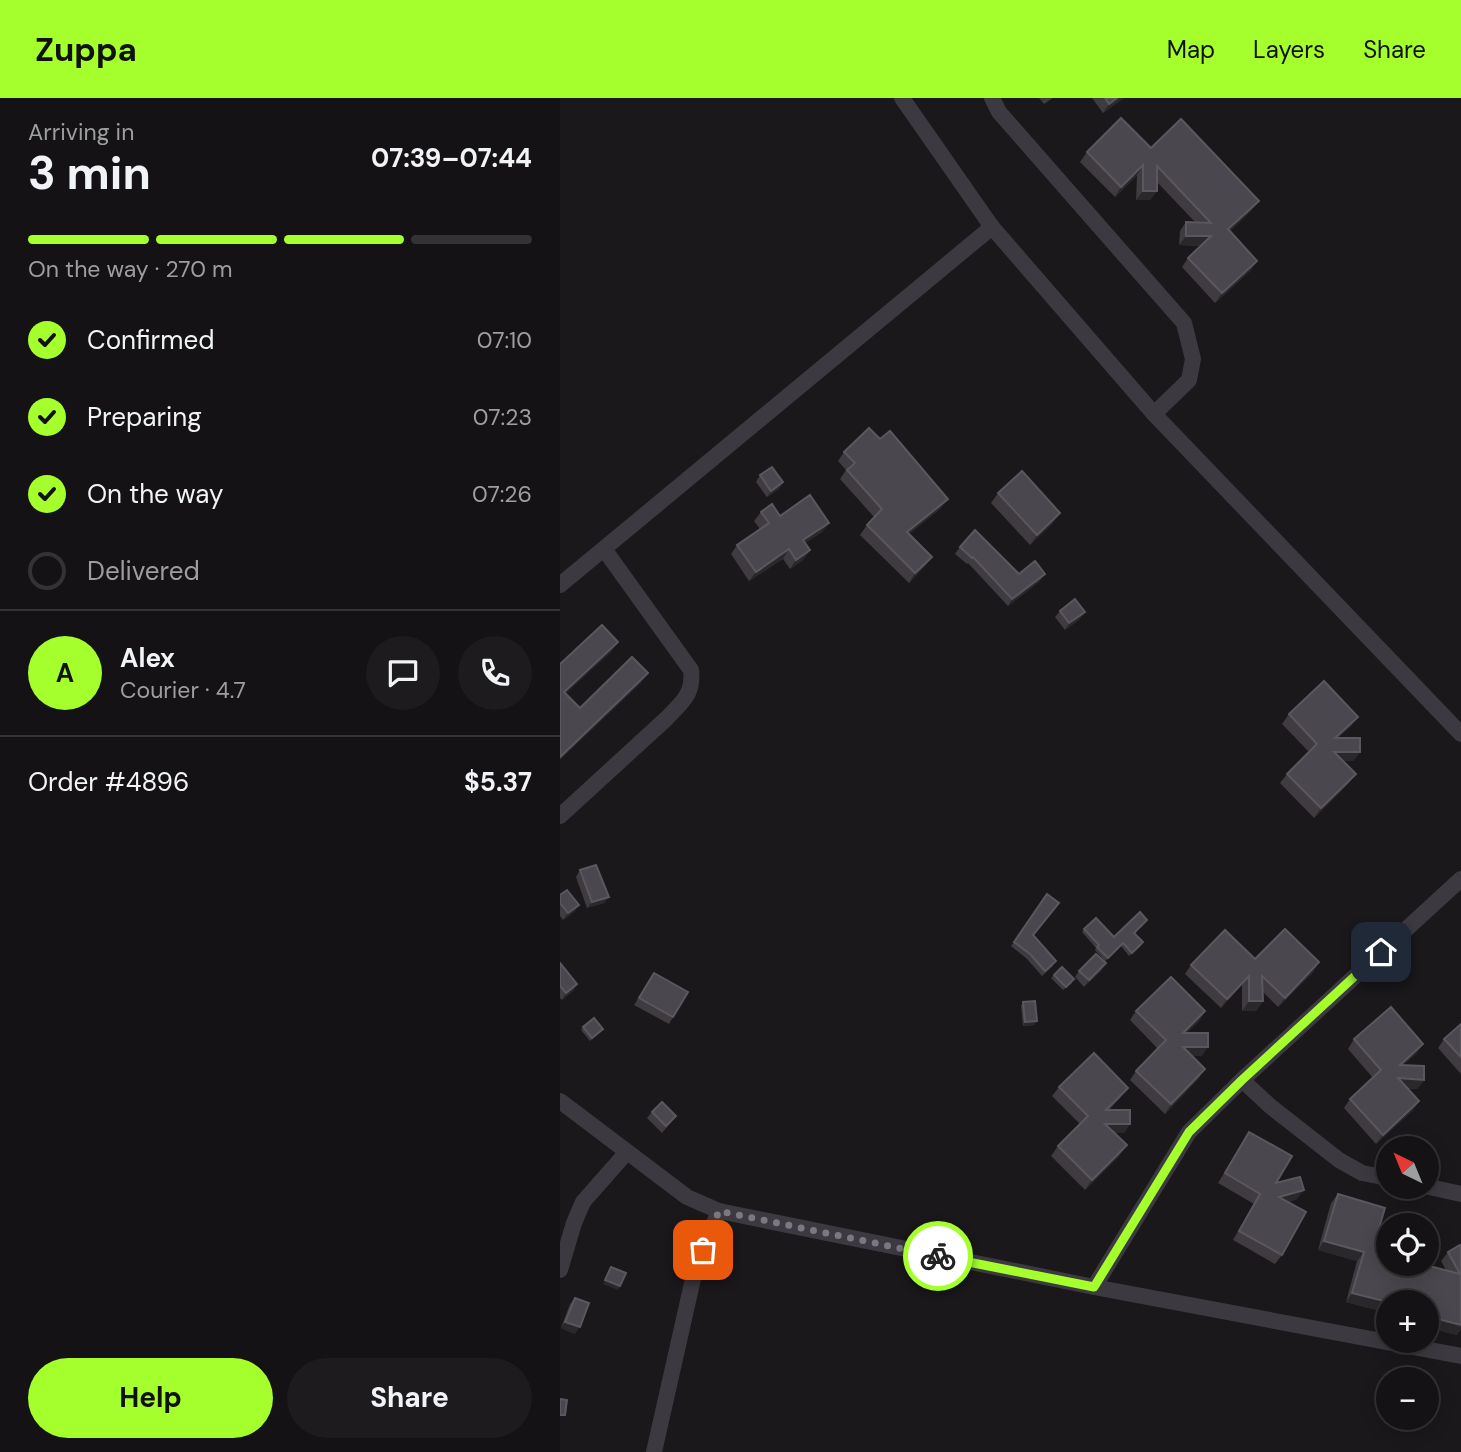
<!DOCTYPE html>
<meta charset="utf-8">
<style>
:root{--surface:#141214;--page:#1d1b1d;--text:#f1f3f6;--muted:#9d9ea0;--line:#333234;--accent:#a5ff2c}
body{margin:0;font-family:"DM Sans",sans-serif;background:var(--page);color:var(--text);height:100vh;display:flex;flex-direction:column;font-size:26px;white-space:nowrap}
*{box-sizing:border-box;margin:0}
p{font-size:23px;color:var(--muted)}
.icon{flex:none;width:38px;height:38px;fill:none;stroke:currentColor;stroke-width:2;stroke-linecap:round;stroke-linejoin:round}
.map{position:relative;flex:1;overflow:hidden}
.drawer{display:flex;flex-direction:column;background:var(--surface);width:560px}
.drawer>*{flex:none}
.needle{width:46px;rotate:317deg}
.tools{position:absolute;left:816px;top:1038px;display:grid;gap:14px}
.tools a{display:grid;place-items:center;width:63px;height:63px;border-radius:50%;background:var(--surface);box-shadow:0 4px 18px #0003,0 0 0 2px var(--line);font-size:35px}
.pin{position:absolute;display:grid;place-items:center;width:60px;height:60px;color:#fff;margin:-30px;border-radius:14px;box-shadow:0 4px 10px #0006}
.courier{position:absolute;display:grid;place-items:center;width:70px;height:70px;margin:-35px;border:5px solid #a5ff2c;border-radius:50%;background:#fff;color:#222;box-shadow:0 2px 9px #0007}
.headline em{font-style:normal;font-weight:700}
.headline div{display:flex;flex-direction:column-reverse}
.headline{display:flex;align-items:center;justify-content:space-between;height:119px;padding:0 28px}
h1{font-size:46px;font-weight:700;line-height:52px}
.bar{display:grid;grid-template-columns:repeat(4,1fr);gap:10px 7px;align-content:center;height:84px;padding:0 28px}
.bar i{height:9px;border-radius:5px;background:var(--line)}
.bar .current{background:var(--accent)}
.bar p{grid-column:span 4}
.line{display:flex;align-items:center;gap:18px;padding:0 28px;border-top:2px solid var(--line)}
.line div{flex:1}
.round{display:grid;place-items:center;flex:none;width:74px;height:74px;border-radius:37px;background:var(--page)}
ol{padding:0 28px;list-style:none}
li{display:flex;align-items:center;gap:21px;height:77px}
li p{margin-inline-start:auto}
li .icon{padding:7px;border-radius:50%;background:var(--accent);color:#111;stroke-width:4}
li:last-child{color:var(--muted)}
li i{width:38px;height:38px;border:4px solid var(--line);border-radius:50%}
.button{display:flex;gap:14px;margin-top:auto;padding:14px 28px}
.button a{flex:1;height:80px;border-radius:42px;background:var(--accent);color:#111;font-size:28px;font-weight:700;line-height:80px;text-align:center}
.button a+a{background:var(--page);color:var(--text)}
header{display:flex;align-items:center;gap:42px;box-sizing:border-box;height:98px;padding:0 35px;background:var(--accent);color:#111}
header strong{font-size:33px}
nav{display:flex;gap:38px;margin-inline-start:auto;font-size:24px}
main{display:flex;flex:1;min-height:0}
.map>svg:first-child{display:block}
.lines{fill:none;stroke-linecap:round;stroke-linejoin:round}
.minor{stroke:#3d3940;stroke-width:16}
.wall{fill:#3f3b40}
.shaded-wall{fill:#2b282c}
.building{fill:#4b474e;stroke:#5b575f;stroke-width:2}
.done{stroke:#7d7784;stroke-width:7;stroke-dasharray:0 12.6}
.route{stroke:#a5ff2c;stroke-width:9}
</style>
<header>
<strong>Zuppa</strong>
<nav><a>Map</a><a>Layers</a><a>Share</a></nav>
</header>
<main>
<section class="drawer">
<div class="headline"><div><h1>3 min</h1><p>Arriving in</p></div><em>07:39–07:44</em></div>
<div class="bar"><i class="current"></i><i class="current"></i><i class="current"></i><i></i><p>On the way · 270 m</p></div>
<ol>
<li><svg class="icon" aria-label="check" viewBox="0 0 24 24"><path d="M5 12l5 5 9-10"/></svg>Confirmed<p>07:10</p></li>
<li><svg class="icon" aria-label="check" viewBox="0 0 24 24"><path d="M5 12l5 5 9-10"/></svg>Preparing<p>07:23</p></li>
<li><svg class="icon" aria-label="check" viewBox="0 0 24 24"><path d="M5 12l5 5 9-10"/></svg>On the way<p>07:26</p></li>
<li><i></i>Delivered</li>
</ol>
<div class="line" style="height:126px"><b class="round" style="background:var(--accent);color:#111">A</b><div><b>Alex</b><p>Courier · 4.7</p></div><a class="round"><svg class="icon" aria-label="chat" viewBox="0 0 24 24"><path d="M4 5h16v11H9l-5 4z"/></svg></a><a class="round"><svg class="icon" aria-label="phone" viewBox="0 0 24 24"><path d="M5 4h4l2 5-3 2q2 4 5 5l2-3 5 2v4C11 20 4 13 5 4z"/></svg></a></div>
<div class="line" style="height:91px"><div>Order #4896</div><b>$5.37</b></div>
<div class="button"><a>Help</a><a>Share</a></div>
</section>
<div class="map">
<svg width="901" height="1354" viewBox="0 0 901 1354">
<rect width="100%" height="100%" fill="#1a181b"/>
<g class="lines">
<g class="minor">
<polyline points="342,0 432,129 594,316 901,636"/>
<polyline points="432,0 439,14 624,225 633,261 629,282 594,316"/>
<polyline points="0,487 432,129"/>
<path d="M 0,718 L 106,621 C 122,604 134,596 131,572 L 44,451"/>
<polyline points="682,982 710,1008 779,1062 802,1075 828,1080"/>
<polyline points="0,1003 127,1099 159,1113 534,1189 629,1034 682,982 901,781"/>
<polyline points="865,1088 901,1096"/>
<polyline points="0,1172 14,1125 23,1104 67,1054"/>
<polyline points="534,1189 901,1258"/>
<polyline points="94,1354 135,1172 159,1113"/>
</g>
</g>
<g class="wall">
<polygon points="479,0 493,0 484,6"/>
<polygon points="532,0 564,0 543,15"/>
<polygon points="591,50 692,112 670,133 697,163 691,172 655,205 622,169 628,160 641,148 619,147 620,133 626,124 635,124 597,84 597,93 590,102 576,102 577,77 555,99 520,64 527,54"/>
<polygon points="284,354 381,410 349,436 372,459 365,468 349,485 300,437 307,427 314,419 280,381 286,372 278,363"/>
<polygon points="200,377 223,384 219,391 207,399 196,384"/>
<polygon points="438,395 493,425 470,447 431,405"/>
<polygon points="201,414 220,418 269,425 262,434 245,445 250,452 243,462 230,471 223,461 189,483 171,456 177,447 200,431 194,423"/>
<polygon points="400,449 459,476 480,483 448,508 408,465 407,466 395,456"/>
<polygon points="500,513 520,521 505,532 495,519"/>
<polygon points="729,616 798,619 791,628 778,640 800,654 793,663 784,663 789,685 754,720 720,685 727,676 749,654 722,626"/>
<polygon points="20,772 49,799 44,805 27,810 16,779"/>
<polygon points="487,796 473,837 493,868 482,878 467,861 451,848"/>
<polygon points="0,797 19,807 14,814 3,822 0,818"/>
<polygon points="585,825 575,835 581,848 569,858 561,848 545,863 535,852 536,850 522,834 524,831 554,839"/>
<polygon points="695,861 759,864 753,874 718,909 703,894 703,903 696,913 682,913 682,887 661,910 625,876 631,867"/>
<polygon points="0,865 17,886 13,893 2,902 0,900"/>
<polygon points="542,872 524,889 515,879 519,873"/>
<polygon points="94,875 113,919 109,926 74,907"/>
<polygon points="494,877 512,885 503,892 491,880"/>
<polygon points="463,904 474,927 463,928 461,908"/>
<polygon points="576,913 645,913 639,923 626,935 642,958 633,958 639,980 605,1016 570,982 576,973 598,951 570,922"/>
<polygon points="901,926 901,976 878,950 884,941"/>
<polygon points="23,929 43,931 30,943 21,932"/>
<polygon points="794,941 857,955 843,967 864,982 857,991 848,991 859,1003 853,1012 816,1046 784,1010 790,1001 813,980 788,951"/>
<polygon points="499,989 561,999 549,1012 570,1026 564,1035 555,1035 560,1057 525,1092 491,1058 498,1048 520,1026 492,998"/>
<polygon points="92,1014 116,1018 102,1035 87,1020"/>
<polygon points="689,1034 716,1085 737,1101 728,1104 722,1157 715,1166 673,1142 694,1106 658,1085"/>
<polygon points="778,1096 816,1140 828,1166 886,1172 881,1163 888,1154 901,1149 901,1231 897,1237 866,1229 866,1204 828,1204 828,1215 786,1204 797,1163 758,1152 771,1105"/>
<polygon points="15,1200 15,1236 1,1230 10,1206"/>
</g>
<g class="shaded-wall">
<polygon points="557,0 564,0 543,15 549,6"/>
<polygon points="583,67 577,77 555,99 561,89"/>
<polygon points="583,93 597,93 590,102 576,102"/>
<polygon points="699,103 692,112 662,141 668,131"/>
<polygon points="626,138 651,138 644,148 619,147"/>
<polygon points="697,163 691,172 655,205 662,195"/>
<polygon points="223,384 219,391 207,399 211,393"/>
<polygon points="388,401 381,410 340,443 347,434"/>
<polygon points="500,415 493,425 470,447 477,437"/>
<polygon points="269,425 262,434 236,451 243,442"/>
<polygon points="229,451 223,461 189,483 196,474"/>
<polygon points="250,452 243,462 230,471 236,462"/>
<polygon points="372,459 365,468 349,485 355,475"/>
<polygon points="485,476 480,483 448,508 452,501"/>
<polygon points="525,514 520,521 505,532 509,525"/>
<polygon points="58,544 51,554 0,601 4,594"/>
<polygon points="88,575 81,585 0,662 0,659"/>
<polygon points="798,619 791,628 769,649 775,640"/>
<polygon points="774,654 800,654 793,663 768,663"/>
<polygon points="796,676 789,685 754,720 761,710"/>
<polygon points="49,799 44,805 27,810 32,804"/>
<polygon points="19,807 14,814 3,822 8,815"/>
<polygon points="759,864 753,874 718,909 725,900"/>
<polygon points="546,865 542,872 524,889 529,882"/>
<polygon points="689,878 682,887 661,910 667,901"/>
<polygon points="17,886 13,893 2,902 6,895"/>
<polygon points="689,903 703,903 696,913 682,913"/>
<polygon points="645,913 639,923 617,945 623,935"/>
<polygon points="477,923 474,927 463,928 465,924"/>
<polygon points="863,946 857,955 833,976 840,967"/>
<polygon points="623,949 648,949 642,958 616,958"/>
<polygon points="645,971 639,980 605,1016 611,1006"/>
<polygon points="838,980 864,982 857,991 832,990"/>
<polygon points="568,990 561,999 539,1021 546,1012"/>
<polygon points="859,1003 853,1012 816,1046 823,1037"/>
<polygon points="545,1026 570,1026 564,1035 539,1035"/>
<polygon points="567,1047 560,1057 525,1092 532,1082"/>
<polygon points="744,1092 737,1101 713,1108 719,1099"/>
<polygon points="764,1143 804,1154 797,1163 758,1152"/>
<polygon points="45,1182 60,1188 58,1192 43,1186"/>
<polygon points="792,1195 828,1204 828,1215 786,1204"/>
<polygon points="866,1218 901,1227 901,1231 897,1237 866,1229"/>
<polygon points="5,1224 20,1229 15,1236 1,1230"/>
</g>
<g class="building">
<polygon points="545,0 557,0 549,6"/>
<polygon points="561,20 591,50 621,21 699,103 668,131 697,163 662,195 628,160 651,138 626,138 626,124 651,125 597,68 597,93 583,93 583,67 561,89 527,54"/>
<polygon points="309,330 320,341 330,333 388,401 347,434 372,459 355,475 307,427 322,411 287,372 295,365 284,354"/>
<polygon points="212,369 223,384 211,393 200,377"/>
<polygon points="462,373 500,415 477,437 438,395"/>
<polygon points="250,397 269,425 243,442 250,452 236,462 229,451 196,474 177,447 209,425 201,414 212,406 220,418"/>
<polygon points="415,432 459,476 475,463 485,476 452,501 413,459 412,460 400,449"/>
<polygon points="515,501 525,514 509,525 500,513"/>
<polygon points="42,527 58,544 4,594 20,610 72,559 88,575 0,659 0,566"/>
<polygon points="764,583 798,619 775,640 800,640 800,654 774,654 796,676 761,710 727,676 757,646 729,616"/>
<polygon points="36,767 49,799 32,804 20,772"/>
<polygon points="7,792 19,807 8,815 0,805 0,797"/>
<polygon points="487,796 499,805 473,837 496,863 485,873 470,856 454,844"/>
<polygon points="580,814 587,822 574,835 583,844 572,855 563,845 548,860 537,849 539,847 524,831 536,820 554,839"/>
<polygon points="725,831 759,864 725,900 702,878 703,903 689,903 689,878 667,901 631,867 665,832 695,861"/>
<polygon points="536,856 546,865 529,882 519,873"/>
<polygon points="0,865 17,886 6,895 0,888"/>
<polygon points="502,869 514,881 506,889 494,877"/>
<polygon points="94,875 128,894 113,919 79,900"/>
<polygon points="611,879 645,913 623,935 648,935 648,949 623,949 645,971 611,1006 576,973 606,942 576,913"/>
<polygon points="475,903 477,923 465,924 463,904"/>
<polygon points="831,909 863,946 840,967 864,968 864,982 838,980 859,1003 823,1037 790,1001 821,972 794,941"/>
<polygon points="34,920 43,931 32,940 23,929"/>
<polygon points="901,926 901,959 884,941"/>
<polygon points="534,955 568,990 546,1012 570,1012 570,1026 545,1026 567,1047 532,1082 498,1048 528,1018 499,989"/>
<polygon points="102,1004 116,1018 106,1028 92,1014"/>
<polygon points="689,1034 732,1058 716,1085 740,1079 744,1092 719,1099 746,1114 722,1157 679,1133 700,1096 665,1075"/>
<polygon points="778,1096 825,1110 816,1140 828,1133 828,1149 822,1152 828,1153 828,1166 862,1166 900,1176 888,1154 900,1147 901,1149 901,1227 866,1218 866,1204 828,1204 792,1195 804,1154 764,1143"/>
<polygon points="51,1169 66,1175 60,1188 45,1182"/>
<polygon points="15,1200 29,1205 20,1229 5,1224"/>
<polygon points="0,1301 7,1302 5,1317 0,1317"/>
</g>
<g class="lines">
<polyline class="done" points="143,1152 159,1113 378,1158"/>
<polyline class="route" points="378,1158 534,1189 629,1034 682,982 821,854"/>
</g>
</svg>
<div class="tools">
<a><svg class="needle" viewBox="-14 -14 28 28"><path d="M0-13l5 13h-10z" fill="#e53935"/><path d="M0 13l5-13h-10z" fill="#9d9ea0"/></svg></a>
<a><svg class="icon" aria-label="locate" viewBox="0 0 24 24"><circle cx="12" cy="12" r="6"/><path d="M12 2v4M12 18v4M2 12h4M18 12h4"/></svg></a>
<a>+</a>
<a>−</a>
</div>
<div class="pin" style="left:143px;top:1152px;background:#ea580c"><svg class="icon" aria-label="bag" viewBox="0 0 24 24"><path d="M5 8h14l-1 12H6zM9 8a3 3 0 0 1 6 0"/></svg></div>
<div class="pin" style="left:821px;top:854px;background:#1f2937"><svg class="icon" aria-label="home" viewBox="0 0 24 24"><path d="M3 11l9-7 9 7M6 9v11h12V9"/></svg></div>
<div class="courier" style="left:378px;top:1158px"><svg class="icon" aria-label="bike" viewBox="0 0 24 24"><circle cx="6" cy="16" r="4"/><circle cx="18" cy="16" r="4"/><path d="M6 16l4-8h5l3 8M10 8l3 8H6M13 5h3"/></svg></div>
</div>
</main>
